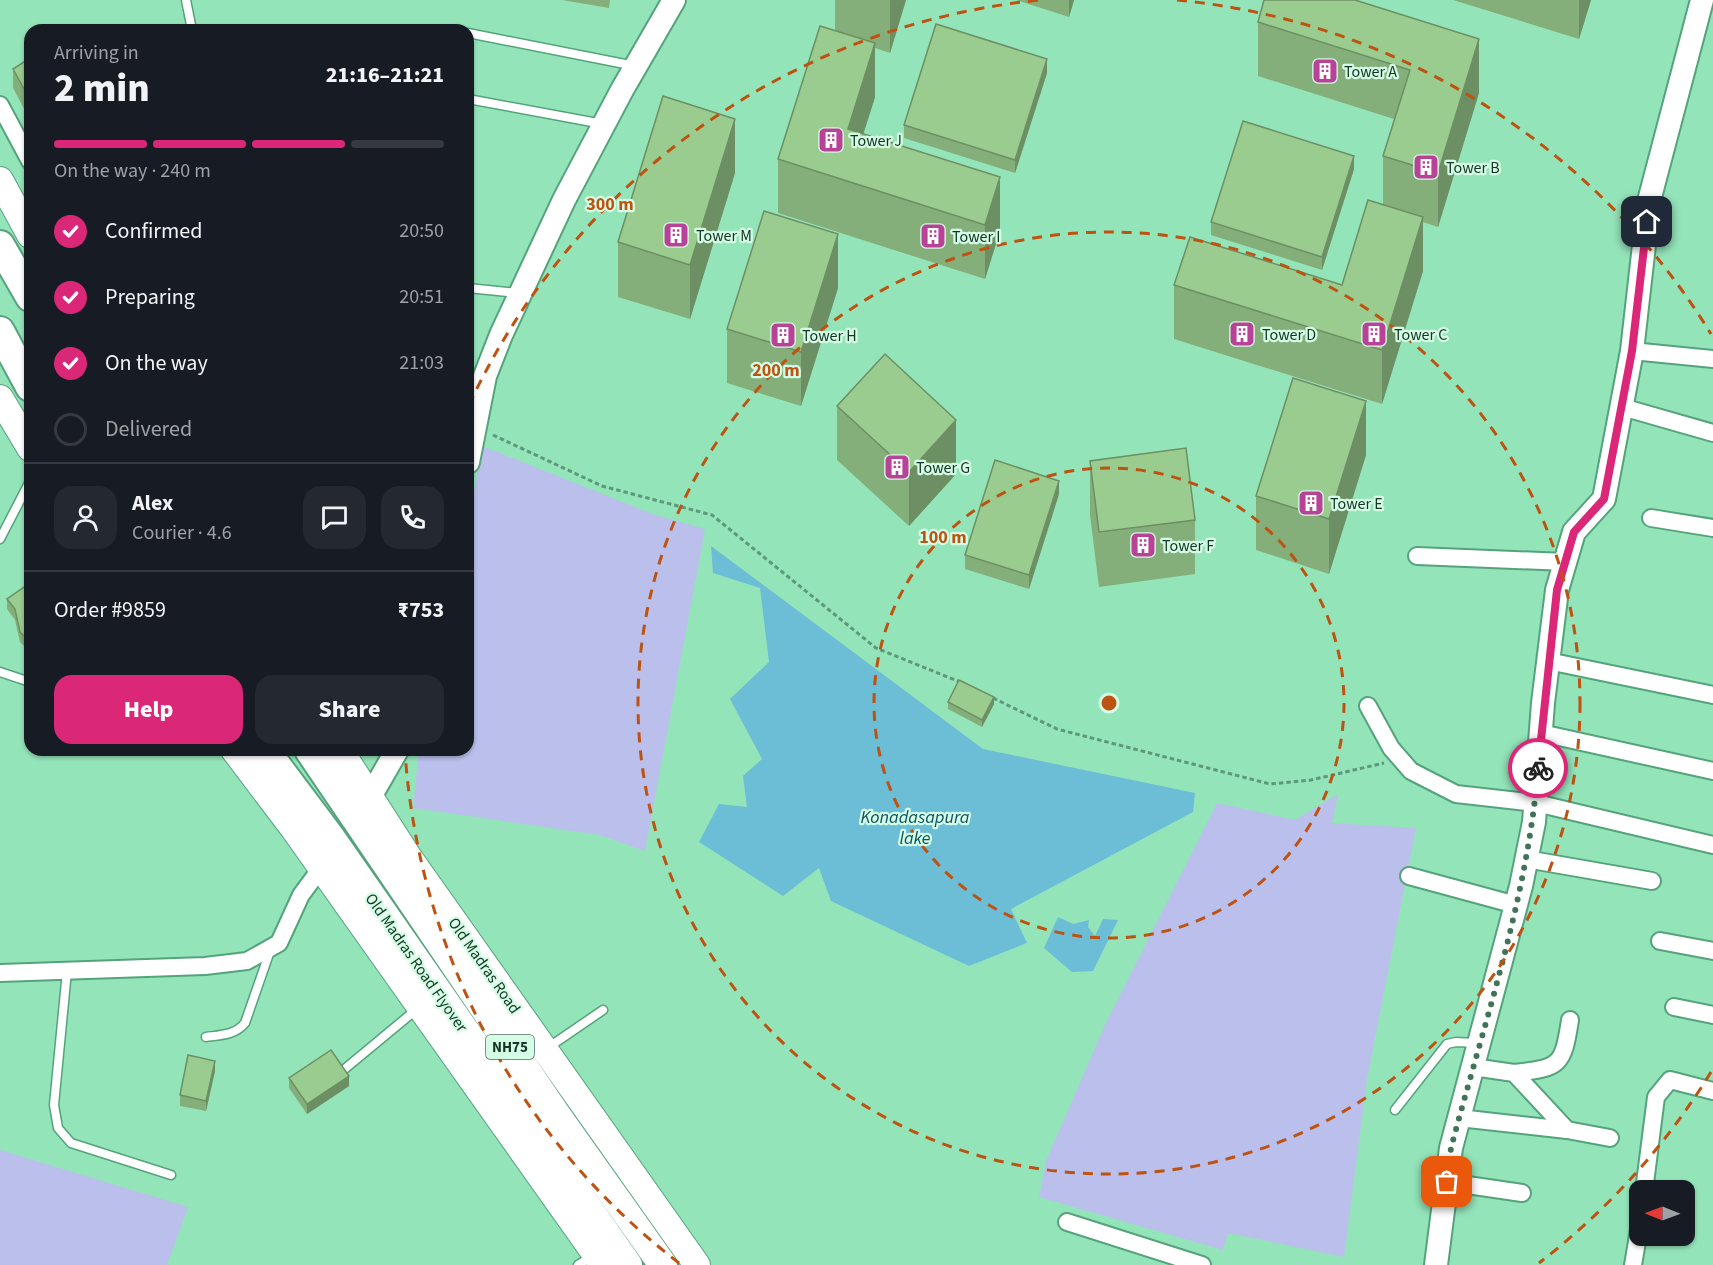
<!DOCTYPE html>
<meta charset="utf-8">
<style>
:root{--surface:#171b24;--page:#242831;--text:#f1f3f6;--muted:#9ea1a6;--line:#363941;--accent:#db2777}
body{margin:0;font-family:"Source Sans 3",sans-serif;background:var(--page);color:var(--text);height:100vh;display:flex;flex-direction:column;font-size:22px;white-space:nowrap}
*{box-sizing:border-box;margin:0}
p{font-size:20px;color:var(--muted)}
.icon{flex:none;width:33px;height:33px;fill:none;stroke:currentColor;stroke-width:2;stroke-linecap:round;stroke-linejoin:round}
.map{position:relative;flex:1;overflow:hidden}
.details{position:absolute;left:24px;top:24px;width:450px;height:732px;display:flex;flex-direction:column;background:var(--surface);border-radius:18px;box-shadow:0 2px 4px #0004}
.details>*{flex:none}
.needle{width:39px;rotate:271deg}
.fabs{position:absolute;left:1629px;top:1180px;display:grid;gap:12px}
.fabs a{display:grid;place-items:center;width:66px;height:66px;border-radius:12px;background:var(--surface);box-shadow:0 2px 4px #0004;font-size:30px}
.pin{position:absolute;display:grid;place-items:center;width:51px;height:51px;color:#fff;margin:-26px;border-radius:12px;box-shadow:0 3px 9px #0006}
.courier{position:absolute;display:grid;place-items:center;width:60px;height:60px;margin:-30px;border:4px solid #db2777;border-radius:50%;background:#fff;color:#222;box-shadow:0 2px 8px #0007}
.head em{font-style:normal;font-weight:800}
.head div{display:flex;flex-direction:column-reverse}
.head{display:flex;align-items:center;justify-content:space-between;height:102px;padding:0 30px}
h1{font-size:39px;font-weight:800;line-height:45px}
.bar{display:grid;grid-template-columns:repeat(4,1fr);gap:9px 6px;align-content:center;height:72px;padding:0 30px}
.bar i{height:8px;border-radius:4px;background:var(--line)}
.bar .active{background:var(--accent)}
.bar p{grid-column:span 4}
.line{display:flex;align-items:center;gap:15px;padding:0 30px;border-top:2px solid var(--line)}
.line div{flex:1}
.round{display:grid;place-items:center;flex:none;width:63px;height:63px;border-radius:18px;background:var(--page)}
ol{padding:0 30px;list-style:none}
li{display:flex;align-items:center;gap:18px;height:66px}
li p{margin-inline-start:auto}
li .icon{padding:6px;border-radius:50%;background:var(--accent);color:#fff;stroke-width:4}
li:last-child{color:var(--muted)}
li i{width:33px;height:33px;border:3px solid var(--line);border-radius:50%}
.button{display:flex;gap:12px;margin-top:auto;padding:12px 30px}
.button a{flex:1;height:69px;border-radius:18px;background:var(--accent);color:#fff;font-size:24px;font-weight:800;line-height:69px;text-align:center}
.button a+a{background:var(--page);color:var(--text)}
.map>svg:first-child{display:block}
.green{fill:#babfec}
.water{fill:#6cbdd6}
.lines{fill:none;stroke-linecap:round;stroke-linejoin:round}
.lane-casing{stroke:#54a37b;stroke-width:11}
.street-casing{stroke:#54a37b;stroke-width:20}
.secondary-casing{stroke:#54a37b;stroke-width:26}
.primary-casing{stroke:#54a37b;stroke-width:28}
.highway-casing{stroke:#54a37b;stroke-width:32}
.path{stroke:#5c9879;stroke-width:3;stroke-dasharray:4.5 3;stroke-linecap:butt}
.lane{stroke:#fff;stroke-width:8}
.street{stroke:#fff;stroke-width:16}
.secondary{stroke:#fff;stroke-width:22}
.primary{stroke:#fff;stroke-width:26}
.highway{stroke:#fff;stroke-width:28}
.wall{fill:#84af7b}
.shaded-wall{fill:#6c8f64}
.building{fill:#9acc8f;stroke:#6c8f64;stroke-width:1.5}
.done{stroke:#417359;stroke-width:6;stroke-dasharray:0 10.8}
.route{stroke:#db2777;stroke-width:8}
.ring{fill:none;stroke:#be5211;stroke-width:3;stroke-dasharray:10 8}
.labels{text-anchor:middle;stroke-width:4.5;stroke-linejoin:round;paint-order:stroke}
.shield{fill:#d5fce5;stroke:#4e715f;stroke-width:1.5}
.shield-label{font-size:15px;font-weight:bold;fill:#143625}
.poi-label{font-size:16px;fill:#143625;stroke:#d5fce5;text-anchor:start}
.street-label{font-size:16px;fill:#143625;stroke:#d5fce5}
.water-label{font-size:18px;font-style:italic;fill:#0a5163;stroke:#d5fce5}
.centre{fill:#be5211;stroke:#d5fce5;stroke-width:3}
.ring-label{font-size:18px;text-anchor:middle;font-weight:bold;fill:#be5211;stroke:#d5fce5;stroke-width:4.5;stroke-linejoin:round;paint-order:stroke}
</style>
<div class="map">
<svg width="1713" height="1265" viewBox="0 0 1713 1265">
<rect width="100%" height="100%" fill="#94e4ba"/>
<g class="green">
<polygon points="482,446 655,515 705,529 645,851 600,835 413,808 419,750 468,750 468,527"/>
<polygon points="1338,794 1332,823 1416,828 1367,1079 1344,1257 1228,1233 1223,1250 1039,1197 1046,1161 1105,1025 1217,803 1295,820"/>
<polygon points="0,1150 188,1207 167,1265 0,1265"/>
</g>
<g class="water">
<polygon points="711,546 983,749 1195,793 1193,812 1011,909 1027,943 969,966 831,901 819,868 783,896 699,842 719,804 747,807 743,776 762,759 730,699 769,662 760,588 713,573"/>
<polygon points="1058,917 1073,924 1089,920 1088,927 1095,936 1103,919 1118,920 1093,971 1072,972 1044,948"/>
</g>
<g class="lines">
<g class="lane-casing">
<g id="lane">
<polyline points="186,0 192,30"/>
<polyline points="468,33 635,66"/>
<polyline points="468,99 603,124"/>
<polyline points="468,288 518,293"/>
<polyline points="0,539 30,481"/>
<polyline points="0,672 30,682"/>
<polyline points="67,971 54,1105 58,1128 71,1143 171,1175"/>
<path d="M 206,1037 C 222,1035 235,1035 245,1023 L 270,951"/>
<polyline points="546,1049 603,1010"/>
<polyline points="341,1072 417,1009"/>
<polyline points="1395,1110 1447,1044 1456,1042 1476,1043"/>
<polyline points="578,1265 593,1256"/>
</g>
</g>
<g class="street-casing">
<g id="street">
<polyline points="0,105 30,161"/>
<polyline points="1632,351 1713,359"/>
<polyline points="1622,407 1713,433"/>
<polyline points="1651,518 1713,528"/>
<polyline points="1417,556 1566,562"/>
<polyline points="1548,661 1713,695"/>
<polyline points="1368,706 1391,748 1411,771 1456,794 1536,803 1713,845"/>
<polyline points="1541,733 1713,771"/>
<polyline points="1526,859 1652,881"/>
<polyline points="1409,876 1516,905"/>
<polyline points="1660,941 1713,951"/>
<polyline points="0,973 205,966 247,961 279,943 301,895 321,868"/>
<polyline points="1674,1007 1713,1015"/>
<polyline points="1473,1067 1514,1073 1567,1130"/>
<path d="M 1514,1073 C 1560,1068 1563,1066 1570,1020"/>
<polyline points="1459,1118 1567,1130 1610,1138"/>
<polyline points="1447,1182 1522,1193"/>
<polyline points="1644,1191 1656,1097 1670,1080 1713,1091"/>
<polyline points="1067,1222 1202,1265"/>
<polyline points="1633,1265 1640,1224"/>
</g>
</g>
<g class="secondary-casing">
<g id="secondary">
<polyline points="468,462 485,376 501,335 564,200 622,90 674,0"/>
<polyline points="370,797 397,750"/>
<polyline points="1436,1265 1451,1148 1521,886 1534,822 1543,703 1557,590 1574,532 1604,499 1632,351 1649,201 1702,0"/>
</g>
</g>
<g class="primary-casing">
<g id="primary">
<polyline points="0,180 30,235"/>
<polyline points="0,398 30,448"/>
<polyline points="234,750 293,828 603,1265"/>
<polyline points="340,750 408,856 697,1265"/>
</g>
</g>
<g class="highway-casing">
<g id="highway">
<polyline points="0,245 30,297"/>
<polyline points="0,331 30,387"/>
<polyline points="265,750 331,838 628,1265"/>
<polyline points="309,750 556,1114 663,1265"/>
</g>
</g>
<g class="path">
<polyline points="493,435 602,486 712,515 876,648 960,682"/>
<polyline points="993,698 1057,729 1270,784 1311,780 1384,763"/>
</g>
<use href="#lane" class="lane"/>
<use href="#street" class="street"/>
<use href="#secondary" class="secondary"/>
<use href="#primary" class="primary"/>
<use href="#highway" class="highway"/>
</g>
<g class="wall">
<polygon points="562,0 610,0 609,8"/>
<polygon points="835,0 906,0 890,53 875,48 875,97 863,134 1000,231 985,279 778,213 778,159 835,30"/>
<polygon points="1016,0 1074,0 1069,17"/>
<polygon points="1264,0 1479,93 1438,227 1423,222 1423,271 1382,404 1174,339 1174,285 1342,285 1383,205 1383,156 1394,119 1258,76 1258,22"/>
<polygon points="1453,0 1591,0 1579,39"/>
<polygon points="30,58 30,120 13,88 13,69"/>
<polygon points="1047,73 1015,173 904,138 904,125"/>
<polygon points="1354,169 1322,270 1211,235 1211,222"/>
<polygon points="735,173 690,319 618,297 618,242"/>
<polygon points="838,288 801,406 727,383 727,329"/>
<polygon points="837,406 956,474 909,526 837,460"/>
<polygon points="1366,455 1329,574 1256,550 1256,496"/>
<polygon points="1090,461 1195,520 1195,574 1099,587 1090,515"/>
<polygon points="1059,494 1029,589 965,569 965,555"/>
<polygon points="30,583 30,652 20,642 15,620 7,609 7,599"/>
<polygon points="948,702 994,704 982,727 948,709"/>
<polygon points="215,1071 206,1111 180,1106 180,1095"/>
<polygon points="289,1078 349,1086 307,1114 289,1088"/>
</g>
<g class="shaded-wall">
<polygon points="890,0 906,0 890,53"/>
<polygon points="1069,0 1074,0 1069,17"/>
<polygon points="1579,0 1591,0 1579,39"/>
<polygon points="1479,39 1479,93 1438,227 1438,173"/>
<polygon points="875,43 875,97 848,183 848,129"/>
<polygon points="1047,59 1047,73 1015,173 1015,160"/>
<polygon points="735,119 735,173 690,319 690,265"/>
<polygon points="1354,156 1354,169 1322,270 1322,257"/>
<polygon points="1000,177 1000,231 985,279 985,225"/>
<polygon points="1423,217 1423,271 1382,404 1382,350"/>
<polygon points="838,234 838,288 801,406 801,352"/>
<polygon points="1366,401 1366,455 1329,574 1329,519"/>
<polygon points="956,420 956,474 909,526 909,472"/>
<polygon points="1059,481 1059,494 1029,589 1029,575"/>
<polygon points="994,697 994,704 982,727 982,720"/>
<polygon points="215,1061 215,1071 206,1111 206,1101"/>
<polygon points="349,1076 349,1086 307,1114 307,1104"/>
</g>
<g class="building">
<polygon points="1264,0 1355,0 1479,39 1438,173 1383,156 1410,70 1258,22"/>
<polygon points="936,24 1047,59 1015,160 904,125"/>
<polygon points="820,26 875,43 848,129 1000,177 985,225 778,159"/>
<polygon points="30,58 30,100 13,69"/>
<polygon points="663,96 735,119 690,265 618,242"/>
<polygon points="1243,121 1354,156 1322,257 1211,222"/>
<polygon points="1368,200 1423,217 1382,350 1174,285 1190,237 1342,285"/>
<polygon points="764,211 838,234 801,352 727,329"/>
<polygon points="885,354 956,420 909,472 837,406"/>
<polygon points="1293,378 1366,401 1329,519 1256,496"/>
<polygon points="1186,448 1195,520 1099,532 1090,461"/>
<polygon points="995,460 1059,481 1029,575 965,555"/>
<polygon points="30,583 30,642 20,632 15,609 7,599"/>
<polygon points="959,680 994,697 982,720 948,702"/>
<polygon points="331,1050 349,1076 307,1104 289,1078"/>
<polygon points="188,1055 215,1061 206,1101 180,1095"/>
</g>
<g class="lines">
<path class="done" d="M 1447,1182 L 1451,1148 C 1484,1023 1528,897 1538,768"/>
<polyline class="route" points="1538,768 1557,590 1574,532 1604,499 1632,351 1647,222"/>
</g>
<g class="ring">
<circle cx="1109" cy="703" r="235"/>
<circle cx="1109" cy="703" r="471"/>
<path d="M1711 1072A706 706 0 0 1 1539 1263M679 1263A706 706 0 0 1 405 752M469 405A706 706 0 0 1 1041 0M1177 0A706 706 0 0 1 1711 334"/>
</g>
<defs>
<g id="building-square" transform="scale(1.35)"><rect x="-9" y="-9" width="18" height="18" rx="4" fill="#b94299" stroke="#d5fce5"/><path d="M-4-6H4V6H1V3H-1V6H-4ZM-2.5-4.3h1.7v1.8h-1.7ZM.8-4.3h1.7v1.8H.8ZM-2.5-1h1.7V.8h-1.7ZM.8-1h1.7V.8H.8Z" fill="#fff"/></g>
</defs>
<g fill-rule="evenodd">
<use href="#building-square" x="1325" y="71"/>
<use href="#building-square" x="831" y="140"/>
<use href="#building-square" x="1426" y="167"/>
<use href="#building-square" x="676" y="235"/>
<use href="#building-square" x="933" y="236"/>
<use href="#building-square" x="1242" y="334"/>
<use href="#building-square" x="1374" y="334"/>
<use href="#building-square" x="783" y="335"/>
<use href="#building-square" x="897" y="467"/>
<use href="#building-square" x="1311" y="503"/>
<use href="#building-square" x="1143" y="545"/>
</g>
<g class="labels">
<rect class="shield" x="486" y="1035" width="48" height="24" rx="4.5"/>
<g class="shield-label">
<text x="510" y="1052">NH75</text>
</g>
<g class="poi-label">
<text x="1344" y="77">Tower A</text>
<text x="850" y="146">Tower J</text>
<text x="1446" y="173">Tower B</text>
<text x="696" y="241">Tower M</text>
<text x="952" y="242">Tower I</text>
<text x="1262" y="340">Tower D</text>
<text x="1394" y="340">Tower C</text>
<text x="802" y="341">Tower H</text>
<text x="916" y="473">Tower G</text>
<text x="1330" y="509">Tower E</text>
<text x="1162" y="551">Tower F</text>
</g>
<g class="street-label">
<text transform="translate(417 962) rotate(55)" y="6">Old Madras Road Flyover</text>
<text transform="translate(485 965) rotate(55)" y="6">Old Madras Road</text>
</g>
<g class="water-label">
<text x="915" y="823">Konadasapura<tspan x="915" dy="21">lake</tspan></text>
</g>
</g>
<circle cx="1109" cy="703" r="9" class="centre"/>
<g class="ring-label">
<text x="610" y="210">300 m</text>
<text x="776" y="376">200 m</text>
<text x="943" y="543">100 m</text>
</g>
</svg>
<div class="fabs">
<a><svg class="needle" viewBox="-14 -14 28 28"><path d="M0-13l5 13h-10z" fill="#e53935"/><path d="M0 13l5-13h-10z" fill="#9ea1a6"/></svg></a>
</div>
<div class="pin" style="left:1447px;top:1182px;background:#ea580c"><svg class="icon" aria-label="bag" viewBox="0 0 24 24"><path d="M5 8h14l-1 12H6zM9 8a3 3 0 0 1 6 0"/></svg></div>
<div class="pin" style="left:1647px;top:222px;background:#1f2937"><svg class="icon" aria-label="home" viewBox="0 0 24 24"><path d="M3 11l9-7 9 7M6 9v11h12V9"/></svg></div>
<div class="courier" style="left:1538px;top:768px"><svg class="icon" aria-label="bike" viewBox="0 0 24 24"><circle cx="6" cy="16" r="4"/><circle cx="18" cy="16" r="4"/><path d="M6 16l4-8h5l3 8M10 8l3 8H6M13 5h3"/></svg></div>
<section class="details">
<div class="head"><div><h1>2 min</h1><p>Arriving in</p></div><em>21:16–21:21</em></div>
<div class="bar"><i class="active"></i><i class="active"></i><i class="active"></i><i></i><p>On the way · 240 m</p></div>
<ol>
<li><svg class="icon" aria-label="check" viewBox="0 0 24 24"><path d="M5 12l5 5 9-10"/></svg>Confirmed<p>20:50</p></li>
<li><svg class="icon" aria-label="check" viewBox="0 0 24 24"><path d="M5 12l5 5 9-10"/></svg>Preparing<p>20:51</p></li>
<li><svg class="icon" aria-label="check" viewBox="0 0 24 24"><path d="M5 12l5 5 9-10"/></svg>On the way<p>21:03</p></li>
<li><i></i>Delivered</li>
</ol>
<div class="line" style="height:108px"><a class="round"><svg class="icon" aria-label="person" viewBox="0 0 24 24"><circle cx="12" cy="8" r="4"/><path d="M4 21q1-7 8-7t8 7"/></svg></a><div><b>Alex</b><p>Courier · 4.6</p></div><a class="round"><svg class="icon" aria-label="chat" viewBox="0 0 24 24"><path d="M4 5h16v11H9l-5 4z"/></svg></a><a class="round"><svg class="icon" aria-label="phone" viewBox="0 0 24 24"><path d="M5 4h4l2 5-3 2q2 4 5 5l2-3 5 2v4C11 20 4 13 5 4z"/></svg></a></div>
<div class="line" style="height:78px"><div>Order #9859</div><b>₹753</b></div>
<div class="button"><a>Help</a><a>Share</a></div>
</section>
</div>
